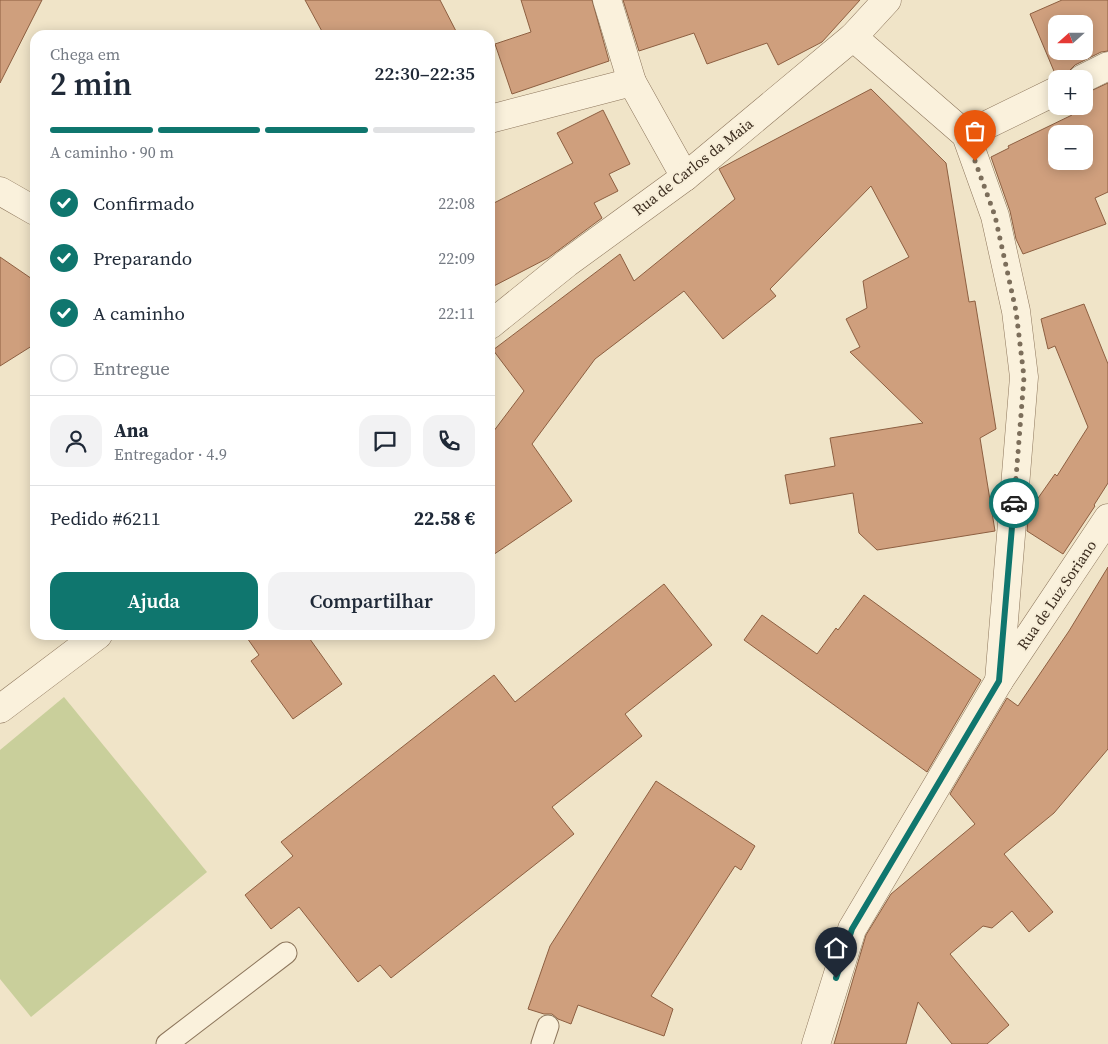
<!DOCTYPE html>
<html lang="pt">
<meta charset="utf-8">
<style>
:root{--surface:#fff;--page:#f2f2f3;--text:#1f2937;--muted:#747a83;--line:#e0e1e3;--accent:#0f766e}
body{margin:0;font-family:"Source Serif 4",serif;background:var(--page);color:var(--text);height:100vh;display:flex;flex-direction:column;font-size:19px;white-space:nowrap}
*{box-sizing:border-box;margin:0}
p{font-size:16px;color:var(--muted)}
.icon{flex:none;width:28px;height:28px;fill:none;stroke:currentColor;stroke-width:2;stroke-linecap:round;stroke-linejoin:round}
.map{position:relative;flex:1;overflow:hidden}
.sheet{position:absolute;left:30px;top:30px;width:465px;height:610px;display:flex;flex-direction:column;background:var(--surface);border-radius:15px;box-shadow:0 2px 12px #0003}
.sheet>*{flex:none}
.needle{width:32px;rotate:249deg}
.buttons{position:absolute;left:1048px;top:15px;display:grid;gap:10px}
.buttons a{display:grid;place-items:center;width:45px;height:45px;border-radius:10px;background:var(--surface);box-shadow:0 2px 12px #0003;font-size:25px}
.pin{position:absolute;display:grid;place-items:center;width:42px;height:42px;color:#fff;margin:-51px -21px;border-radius:50% 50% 50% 0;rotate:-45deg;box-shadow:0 0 5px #0007}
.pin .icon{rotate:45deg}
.courier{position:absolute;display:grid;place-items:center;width:50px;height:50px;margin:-25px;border:4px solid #0f766e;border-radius:50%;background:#fff;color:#222;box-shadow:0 1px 6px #0007}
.head em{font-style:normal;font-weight:600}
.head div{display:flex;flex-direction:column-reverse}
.head{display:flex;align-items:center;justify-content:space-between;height:85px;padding:0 20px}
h1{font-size:32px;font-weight:600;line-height:38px}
.bar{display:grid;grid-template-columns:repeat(4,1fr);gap:8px 5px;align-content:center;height:60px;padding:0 20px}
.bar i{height:6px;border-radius:4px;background:var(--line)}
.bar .current{background:var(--accent)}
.bar p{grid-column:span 4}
.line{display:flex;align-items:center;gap:12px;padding:0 20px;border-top:1px solid var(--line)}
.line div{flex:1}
.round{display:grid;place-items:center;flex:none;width:52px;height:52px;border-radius:15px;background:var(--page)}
ol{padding:0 20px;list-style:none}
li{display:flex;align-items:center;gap:15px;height:55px}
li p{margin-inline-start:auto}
li .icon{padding:5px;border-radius:50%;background:var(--accent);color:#fff;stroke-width:4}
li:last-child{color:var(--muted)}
li i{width:28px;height:28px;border:2px solid var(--line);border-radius:50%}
.cta{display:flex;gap:10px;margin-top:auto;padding:10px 20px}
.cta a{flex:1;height:58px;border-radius:15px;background:var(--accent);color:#fff;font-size:20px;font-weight:600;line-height:58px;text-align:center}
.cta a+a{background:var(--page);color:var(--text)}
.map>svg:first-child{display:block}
.green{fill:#c9cf9b}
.building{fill:#cf9f7d;stroke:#8d5f41;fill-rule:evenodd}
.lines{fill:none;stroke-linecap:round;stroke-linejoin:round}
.lane-casing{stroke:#8d765c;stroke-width:23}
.street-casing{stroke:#8d765c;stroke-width:29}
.lane{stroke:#faf1dc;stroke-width:21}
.street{stroke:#faf1dc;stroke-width:28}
.done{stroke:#7c6e5b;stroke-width:5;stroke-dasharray:0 9}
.route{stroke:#0f766e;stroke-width:6}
.labels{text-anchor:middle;stroke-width:4;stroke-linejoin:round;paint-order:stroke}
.street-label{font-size:15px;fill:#3d2e20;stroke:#f7eed8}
</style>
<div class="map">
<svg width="1108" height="1044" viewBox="0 0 1108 1044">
<rect width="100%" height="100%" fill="#f0e4c8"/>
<polygon class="green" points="64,697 207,872 31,1017 0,979 0,750"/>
<g class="building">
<polygon points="0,0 42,0 0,83"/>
<polygon points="305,0 440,0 458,35 324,35"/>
<polygon points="521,0 592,0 609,61 512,94 495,44 531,32"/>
<polygon points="623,0 860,0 822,42 778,65 767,43 707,64 694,33 639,51"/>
<path d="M 1062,0 L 1108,0 L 1108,51 L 1101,52 L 1075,65 L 1069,71 L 1066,79 L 1056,76 L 1030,14 ZM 1056,24 L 1084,24 L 1084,51 L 1056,51 Z"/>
<path d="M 1108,83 L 1108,192 L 1095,198 L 1106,224 L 1023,254 L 1016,239 L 1010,211 L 991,157 L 1009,148 L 1008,146 L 1072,115 L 1069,106 L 1084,106 L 1084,94 ZM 1056,134 L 1084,134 L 1084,161 L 1056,161 Z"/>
<polygon points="871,89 946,163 969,302 975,301 996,429 980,438 995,531 877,550 859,533 853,493 790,504 785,475 835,466 830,438 923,423 850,352 860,347 846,319 867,308 863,281 909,257 871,186 770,289 776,296 723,339 684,291 595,359 532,444 572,501 490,557 490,436 524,391 493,350 620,254 634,281 735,199 719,169"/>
<polygon points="603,110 630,164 609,174 618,191 594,203 602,218 548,258 490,288 490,205 573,163 557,133"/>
<polygon points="0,257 35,281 35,344 0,366"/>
<polygon points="1084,304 1108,364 1108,483 1094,505 1095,506 1063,554 1027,531 1029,511 1055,474 1057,476 1088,427 1055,346 1048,349 1041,319"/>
<polygon points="1108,567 1108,749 1054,813 1004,854 1053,912 1029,932 1012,911 992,928 983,926 950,954 1009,1025 987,1044 952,1044 918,1002 906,1044 834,1044 866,935 891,894 975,824 950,794 1007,698 1018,706 1069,631"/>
<polygon points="664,584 712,645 625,714 642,736 552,807 574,834 391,978 380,965 358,982 299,907 271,929 245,895 293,856 281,842 494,675 515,702"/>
<polygon points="864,595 981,680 927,772 744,640 762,615 817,654 836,628 838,630"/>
<polygon points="245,635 307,635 342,684 293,719 251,661 259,655"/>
<polygon points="656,781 755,846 741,870 735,866 651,996 673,1009 664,1036 578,1005 571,1024 558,1019 552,1014 544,1014 528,1009 550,946"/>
</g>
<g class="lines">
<g class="lane-casing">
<g id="lane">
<polyline points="167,1044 286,953"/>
<polyline points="542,1044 548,1026"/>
</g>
</g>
<g class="street-casing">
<g id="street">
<polyline points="607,0 632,82 685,177"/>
<polyline points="853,37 966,135 995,216 1016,311 1024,377 999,681"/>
<polyline points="1082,79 1108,66"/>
<polyline points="490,119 632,82"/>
<polyline points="966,135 1056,91"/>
<polyline points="0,191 35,211"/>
<polyline points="490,325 567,263 685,177 853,37 887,0"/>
<polyline points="0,709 98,635"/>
<polyline points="816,1044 852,929 999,681 1108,518"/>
</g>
</g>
<use href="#lane" class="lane"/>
<use href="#street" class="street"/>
</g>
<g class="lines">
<polyline class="done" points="975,161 995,216 1016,311 1024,377 1014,503"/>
<polyline class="route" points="836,978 852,929 999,681 1014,503"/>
</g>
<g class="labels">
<g class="street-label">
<text transform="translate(693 167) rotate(-38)" y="5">Rua de Carlos da Maia</text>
<text transform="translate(1057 595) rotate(-56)" y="5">Rua de Luz Soriano</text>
</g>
</g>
</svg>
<div class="buttons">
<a><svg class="needle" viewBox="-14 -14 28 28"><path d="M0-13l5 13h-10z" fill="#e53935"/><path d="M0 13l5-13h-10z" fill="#747a83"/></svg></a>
<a>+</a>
<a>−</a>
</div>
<div class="pin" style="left:975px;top:161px;background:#ea580c"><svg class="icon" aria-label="bag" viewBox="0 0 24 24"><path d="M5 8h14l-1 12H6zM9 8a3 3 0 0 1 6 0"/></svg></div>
<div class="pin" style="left:836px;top:978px;background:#1f2937"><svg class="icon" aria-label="home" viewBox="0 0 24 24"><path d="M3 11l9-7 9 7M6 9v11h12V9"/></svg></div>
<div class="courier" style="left:1014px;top:503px"><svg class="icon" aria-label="car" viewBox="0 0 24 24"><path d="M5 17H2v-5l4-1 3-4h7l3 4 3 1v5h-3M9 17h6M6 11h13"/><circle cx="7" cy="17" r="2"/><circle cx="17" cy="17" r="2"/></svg></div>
<section class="sheet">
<div class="head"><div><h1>2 min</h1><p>Chega em</p></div><em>22:30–22:35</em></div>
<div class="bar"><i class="current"></i><i class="current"></i><i class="current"></i><i></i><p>A caminho · 90 m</p></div>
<ol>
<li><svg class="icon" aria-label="check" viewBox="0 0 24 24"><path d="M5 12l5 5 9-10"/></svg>Confirmado<p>22:08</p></li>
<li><svg class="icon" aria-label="check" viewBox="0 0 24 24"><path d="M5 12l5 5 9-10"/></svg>Preparando<p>22:09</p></li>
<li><svg class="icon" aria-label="check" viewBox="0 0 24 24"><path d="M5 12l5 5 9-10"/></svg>A caminho<p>22:11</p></li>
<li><i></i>Entregue</li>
</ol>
<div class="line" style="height:90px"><a class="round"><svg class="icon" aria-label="person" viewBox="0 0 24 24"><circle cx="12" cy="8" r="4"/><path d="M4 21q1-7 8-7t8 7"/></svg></a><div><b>Ana</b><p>Entregador · 4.9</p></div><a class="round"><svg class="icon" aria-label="chat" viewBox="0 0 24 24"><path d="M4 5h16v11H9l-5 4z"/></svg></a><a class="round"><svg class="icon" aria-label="phone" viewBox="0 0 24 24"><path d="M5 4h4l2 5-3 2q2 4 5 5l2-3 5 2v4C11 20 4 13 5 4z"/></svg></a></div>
<div class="line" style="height:65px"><div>Pedido #6211</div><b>22.58 €</b></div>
<div class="cta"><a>Ajuda</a><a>Compartilhar</a></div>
</section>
</div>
